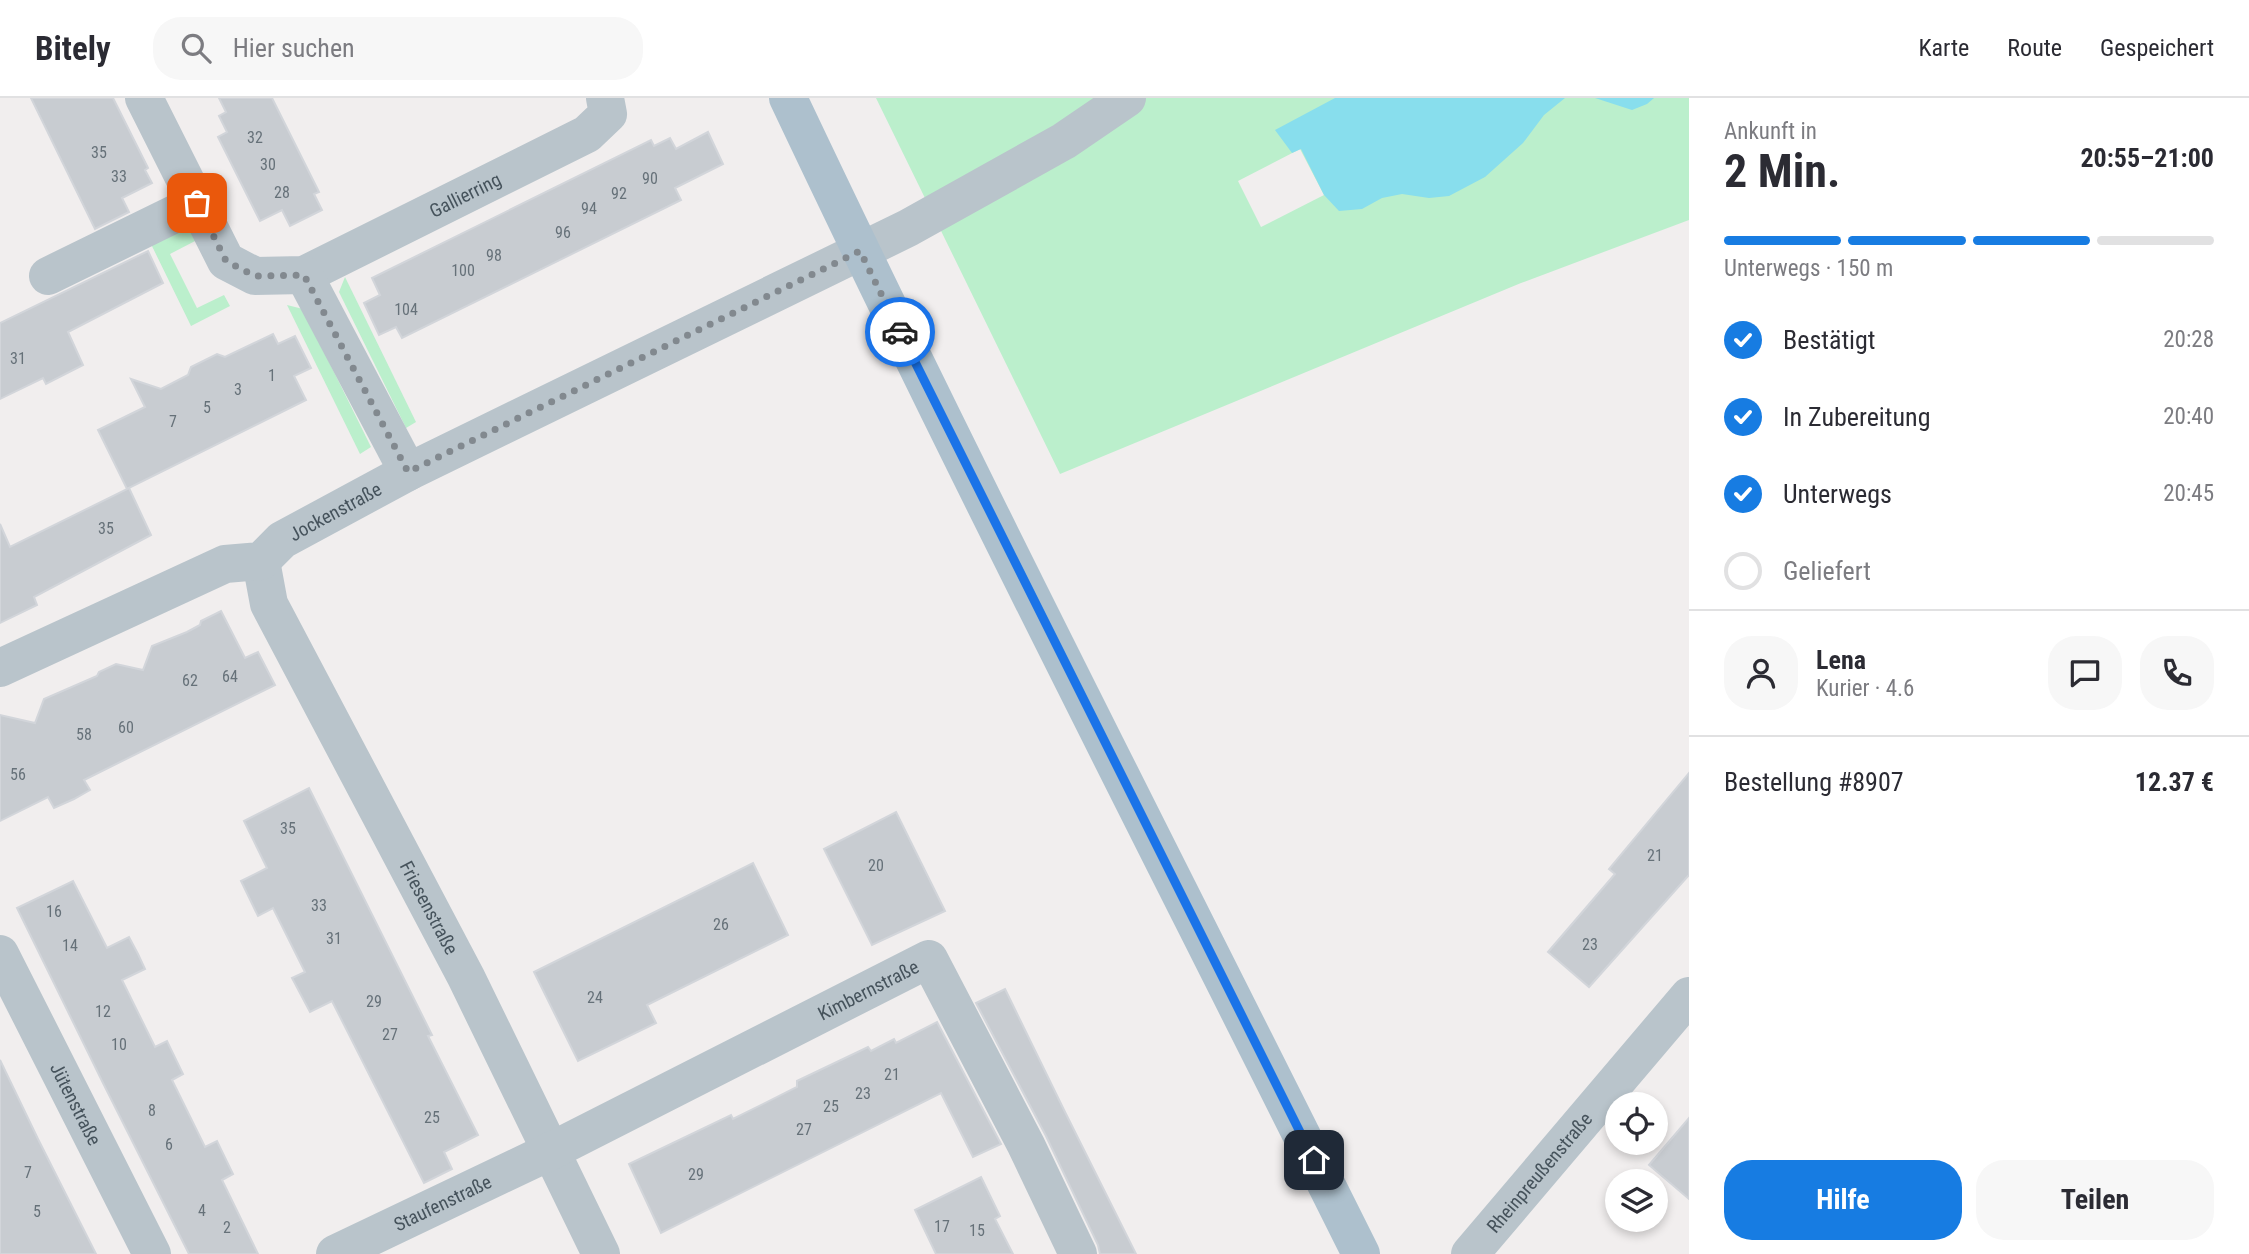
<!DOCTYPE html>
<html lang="de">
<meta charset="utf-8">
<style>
:root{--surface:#fff;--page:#f7f7f7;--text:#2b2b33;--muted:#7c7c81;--line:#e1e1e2;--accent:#177ce2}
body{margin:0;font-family:"Roboto Condensed",sans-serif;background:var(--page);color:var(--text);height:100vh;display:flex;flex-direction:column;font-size:26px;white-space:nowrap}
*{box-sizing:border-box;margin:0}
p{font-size:23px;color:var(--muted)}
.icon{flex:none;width:38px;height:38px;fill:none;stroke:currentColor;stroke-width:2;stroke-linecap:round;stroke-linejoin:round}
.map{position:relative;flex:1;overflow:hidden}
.sheet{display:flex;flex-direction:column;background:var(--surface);width:560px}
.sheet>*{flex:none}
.fabs{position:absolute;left:1605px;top:994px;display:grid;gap:14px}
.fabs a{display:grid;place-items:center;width:63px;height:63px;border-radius:50%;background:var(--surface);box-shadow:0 4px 10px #0003;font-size:35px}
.pin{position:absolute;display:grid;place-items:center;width:60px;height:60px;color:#fff;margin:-30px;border-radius:14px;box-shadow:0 4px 10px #0006}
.courier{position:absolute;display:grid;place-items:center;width:70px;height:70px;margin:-35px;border:5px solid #1a73e8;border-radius:50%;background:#fff;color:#222;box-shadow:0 2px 9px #0007}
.summary em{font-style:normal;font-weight:700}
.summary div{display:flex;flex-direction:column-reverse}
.summary{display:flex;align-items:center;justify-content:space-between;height:119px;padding:0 35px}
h1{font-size:46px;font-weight:700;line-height:52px}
.bar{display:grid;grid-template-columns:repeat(4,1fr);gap:10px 7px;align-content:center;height:84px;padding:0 35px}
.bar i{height:9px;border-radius:5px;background:var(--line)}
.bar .active{background:var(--accent)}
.bar p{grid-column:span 4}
.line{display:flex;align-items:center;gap:18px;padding:0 35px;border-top:2px solid var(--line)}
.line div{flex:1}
.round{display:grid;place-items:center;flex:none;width:74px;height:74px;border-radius:28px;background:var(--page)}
ol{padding:0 35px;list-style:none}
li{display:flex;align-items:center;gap:21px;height:77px}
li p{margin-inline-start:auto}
li .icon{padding:7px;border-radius:50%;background:var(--accent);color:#fff;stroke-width:4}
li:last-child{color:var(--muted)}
li i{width:38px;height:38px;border:4px solid var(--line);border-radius:50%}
.primary-button{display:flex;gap:14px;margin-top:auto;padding:14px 35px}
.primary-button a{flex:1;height:80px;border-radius:28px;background:var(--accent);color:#fff;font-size:28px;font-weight:700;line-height:80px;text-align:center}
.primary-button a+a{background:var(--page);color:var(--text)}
header{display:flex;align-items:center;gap:42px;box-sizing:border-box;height:98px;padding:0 35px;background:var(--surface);border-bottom:2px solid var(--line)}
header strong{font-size:33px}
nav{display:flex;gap:38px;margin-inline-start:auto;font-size:24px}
.search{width:490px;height:63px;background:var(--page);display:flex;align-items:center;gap:18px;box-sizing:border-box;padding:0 24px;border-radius:28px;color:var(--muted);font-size:26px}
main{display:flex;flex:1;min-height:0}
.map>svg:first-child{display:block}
.green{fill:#bbefcc;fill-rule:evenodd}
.water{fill:#88deed}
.building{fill:#c8ccd1;stroke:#d2d5da;stroke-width:2}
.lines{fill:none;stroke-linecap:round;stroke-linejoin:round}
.minor{stroke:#b9c4cb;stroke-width:38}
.major{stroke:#adc0cd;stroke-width:38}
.done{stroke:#82898f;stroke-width:7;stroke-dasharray:0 12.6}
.route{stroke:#1a73e8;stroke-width:9}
.labels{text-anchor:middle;stroke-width:7;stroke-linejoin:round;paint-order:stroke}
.number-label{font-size:16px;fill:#667179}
.street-label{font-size:19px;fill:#46535c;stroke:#fff}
</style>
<header>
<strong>Bitely</strong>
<div class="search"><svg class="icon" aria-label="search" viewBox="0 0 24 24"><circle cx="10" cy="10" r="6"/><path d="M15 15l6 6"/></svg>Hier suchen</div>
<nav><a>Karte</a><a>Route</a><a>Gespeichert</a></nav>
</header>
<main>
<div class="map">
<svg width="1689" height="1156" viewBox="0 0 1689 1156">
<rect width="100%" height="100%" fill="#f1eeee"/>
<g class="green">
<path d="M 876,0 L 1689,0 L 1689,122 L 1521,185 L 1060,376 ZM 1300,51 L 1324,97 L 1261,129 L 1238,83 Z"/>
<polygon points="188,125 197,142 170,156 197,210 224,197 230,208 191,228 150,144"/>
<polygon points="345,179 416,324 406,330 339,194"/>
<polygon points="287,207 303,211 371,349 360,356"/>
</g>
<g class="water">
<polygon points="1335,0 1565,0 1544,17 1523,45 1485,79 1449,98 1429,100 1402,96 1382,100 1362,111 1339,113 1324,97 1301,51 1292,55 1275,32"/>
<polygon points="1595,0 1654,0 1647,6 1632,12"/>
</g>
<g class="building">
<polygon points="31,0 113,0 148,70 145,72 152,85 122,100 129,114 95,131"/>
<polygon points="219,0 272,0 319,94 314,96 322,112 290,128 282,112 260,123 218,39 227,34 219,18 226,14"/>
<polygon points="708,34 723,66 675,90 681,102 402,240 396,229 379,237 364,205 380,197 372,180 651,42 654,48 670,40 676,51"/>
<polygon points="148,153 163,185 68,234 83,267 46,286 43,280 0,301 0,225"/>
<polygon points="273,236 278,246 295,238 311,270 294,278 306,302 127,391 98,332 145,309 131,281 161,291 188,277 191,269 217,256 225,259"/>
<polygon points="129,390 151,437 34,499 37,507 0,525 0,426 10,449"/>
<polygon points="221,513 245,560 258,554 275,587 84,682 90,692 74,701 54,710 48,699 0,723 0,617 35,625 44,601 97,578 99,574 116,566 143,572 152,548 187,534 200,527 201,523"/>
<polygon points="1689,675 1689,777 1589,889 1548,854 1615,776 1609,771"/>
<polygon points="309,690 432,937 428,938 478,1037 444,1054 452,1071 424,1085 332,903 310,914 292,880 305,874 273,810 258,818 241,783 267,770 244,723"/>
<polygon points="896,714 945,813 872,847 824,751"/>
<polygon points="753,765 788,837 647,907 656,925 578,963 534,874"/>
<polygon points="73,783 107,850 129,839 138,856 145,871 122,882 155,949 167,943 183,976 172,982 205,1049 217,1043 233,1076 222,1082 258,1156 189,1156 104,987 17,810"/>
<polygon points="1005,891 1065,1014 1136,1156 1100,1156 1098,1147 1046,1038 976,905"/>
<polygon points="937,924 1001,1046 973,1059 941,995 661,1135 629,1066 731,1017 733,1021 797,989 797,983 868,949 871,953 894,941 896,945"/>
<polygon points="0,962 38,1041 96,1156 0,1156"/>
<polygon points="1689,1020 1689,1101 1649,1067"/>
<polygon points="981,1079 1000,1118 995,1121 1013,1156 936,1156 915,1112"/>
</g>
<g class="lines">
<g class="minor">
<path id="s1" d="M 144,0 L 226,163 L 255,178 L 304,177 L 587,36 L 608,16 L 605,0"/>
<polyline points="304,177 408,374"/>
<polyline points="48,178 197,105"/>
<path id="s2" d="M 261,463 L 269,506 L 466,879 L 601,1156"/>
<path id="s3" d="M 0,570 L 225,466 L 261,463 L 282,442 L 408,374 L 908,130 L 1064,43 L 1127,0"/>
<path id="s4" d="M 0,856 L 152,1156"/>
<path id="s5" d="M 335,1156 L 551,1053 L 929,861 L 1026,1047 L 1078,1156"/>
<path id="s6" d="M 1470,1156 L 1689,898"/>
</g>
<path class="major" d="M 788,0 C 972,389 1169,771 1361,1156"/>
</g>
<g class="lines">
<polyline class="done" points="197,105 226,163 255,178 304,177 408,374 860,153 900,234"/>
<polyline class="route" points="900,234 1314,1062"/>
</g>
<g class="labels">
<g class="number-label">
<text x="255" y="45">32</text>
<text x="99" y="60">35</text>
<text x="268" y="72">30</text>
<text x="119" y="84">33</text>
<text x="650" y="86">90</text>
<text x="282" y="100">28</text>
<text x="619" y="101">92</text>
<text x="589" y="116">94</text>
<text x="563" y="140">96</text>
<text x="494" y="163">98</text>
<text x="463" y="178">100</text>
<text x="406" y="217">104</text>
<text x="18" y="266">31</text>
<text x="272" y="283">1</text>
<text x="238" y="297">3</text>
<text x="207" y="315">5</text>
<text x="173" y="329">7</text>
<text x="106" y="436">35</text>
<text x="230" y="584">64</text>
<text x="190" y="588">62</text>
<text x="126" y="635">60</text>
<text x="84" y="642">58</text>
<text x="18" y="682">56</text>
<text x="288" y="736">35</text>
<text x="1655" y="763">21</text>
<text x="876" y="773">20</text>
<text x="319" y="813">33</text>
<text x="54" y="819">16</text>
<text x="721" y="832">26</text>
<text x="334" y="846">31</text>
<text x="1590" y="852">23</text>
<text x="70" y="853">14</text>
<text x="595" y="905">24</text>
<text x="374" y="909">29</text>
<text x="103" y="919">12</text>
<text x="390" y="942">27</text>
<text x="119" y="952">10</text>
<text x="892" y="982">21</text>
<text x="863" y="1001">23</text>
<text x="831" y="1014">25</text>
<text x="152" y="1018">8</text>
<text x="432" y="1025">25</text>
<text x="804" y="1037">27</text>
<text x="169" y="1052">6</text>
<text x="28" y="1080">7</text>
<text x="696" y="1082">29</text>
<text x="202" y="1118">4</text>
<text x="37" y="1119">5</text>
<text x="942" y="1134">17</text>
<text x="227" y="1135">2</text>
<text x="977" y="1138">15</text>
</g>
<g class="street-label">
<text dy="7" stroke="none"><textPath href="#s1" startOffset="444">Gallierring</textPath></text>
<text dy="7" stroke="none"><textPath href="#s3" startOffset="374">Jockenstraße</textPath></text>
<text dy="7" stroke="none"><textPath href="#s2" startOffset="387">Friesenstraße</textPath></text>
<text dy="7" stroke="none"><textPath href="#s5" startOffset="595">Kimbernstraße</textPath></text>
<text dy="7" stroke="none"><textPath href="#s4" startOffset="168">Jütenstraße</textPath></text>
<text dy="7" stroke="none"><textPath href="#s6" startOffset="107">Rheinpreußenstraße</textPath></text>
<text dy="7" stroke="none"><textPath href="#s5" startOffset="119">Staufenstraße</textPath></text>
</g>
</g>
</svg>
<div class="fabs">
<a><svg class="icon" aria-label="locate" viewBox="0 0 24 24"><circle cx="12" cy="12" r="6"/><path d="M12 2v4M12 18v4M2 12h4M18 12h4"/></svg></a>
<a><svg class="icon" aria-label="layers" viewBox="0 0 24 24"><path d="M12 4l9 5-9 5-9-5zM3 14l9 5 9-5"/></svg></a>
</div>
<div class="pin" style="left:197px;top:105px;background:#ea580c"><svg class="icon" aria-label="bag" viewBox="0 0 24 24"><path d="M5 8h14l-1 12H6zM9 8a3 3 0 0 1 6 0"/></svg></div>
<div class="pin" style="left:1314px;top:1062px;background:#1f2937"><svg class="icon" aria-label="home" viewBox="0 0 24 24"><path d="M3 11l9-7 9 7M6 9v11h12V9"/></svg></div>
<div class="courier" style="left:900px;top:234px"><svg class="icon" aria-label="car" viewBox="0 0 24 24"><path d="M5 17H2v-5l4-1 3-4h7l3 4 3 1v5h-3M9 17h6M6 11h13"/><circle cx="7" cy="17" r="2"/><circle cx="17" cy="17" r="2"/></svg></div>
</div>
<section class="sheet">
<div class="summary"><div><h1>2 Min.</h1><p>Ankunft in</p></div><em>20:55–21:00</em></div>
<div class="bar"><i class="active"></i><i class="active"></i><i class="active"></i><i></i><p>Unterwegs · 150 m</p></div>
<ol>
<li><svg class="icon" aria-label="check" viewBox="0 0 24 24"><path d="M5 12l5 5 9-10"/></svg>Bestätigt<p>20:28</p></li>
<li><svg class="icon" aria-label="check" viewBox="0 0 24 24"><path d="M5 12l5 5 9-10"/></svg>In Zubereitung<p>20:40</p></li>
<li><svg class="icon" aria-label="check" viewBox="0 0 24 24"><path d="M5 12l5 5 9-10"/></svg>Unterwegs<p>20:45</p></li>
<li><i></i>Geliefert</li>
</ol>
<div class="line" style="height:126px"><a class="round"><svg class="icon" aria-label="person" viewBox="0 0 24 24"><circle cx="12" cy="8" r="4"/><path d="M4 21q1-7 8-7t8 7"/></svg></a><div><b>Lena</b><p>Kurier · 4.6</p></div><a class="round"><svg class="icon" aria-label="chat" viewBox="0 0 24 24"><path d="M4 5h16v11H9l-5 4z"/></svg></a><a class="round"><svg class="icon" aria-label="phone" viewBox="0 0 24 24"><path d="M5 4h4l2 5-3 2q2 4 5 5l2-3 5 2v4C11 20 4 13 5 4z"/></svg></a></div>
<div class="line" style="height:91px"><div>Bestellung #8907</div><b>12.37 €</b></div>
<div class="primary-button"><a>Hilfe</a><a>Teilen</a></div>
</section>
</main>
